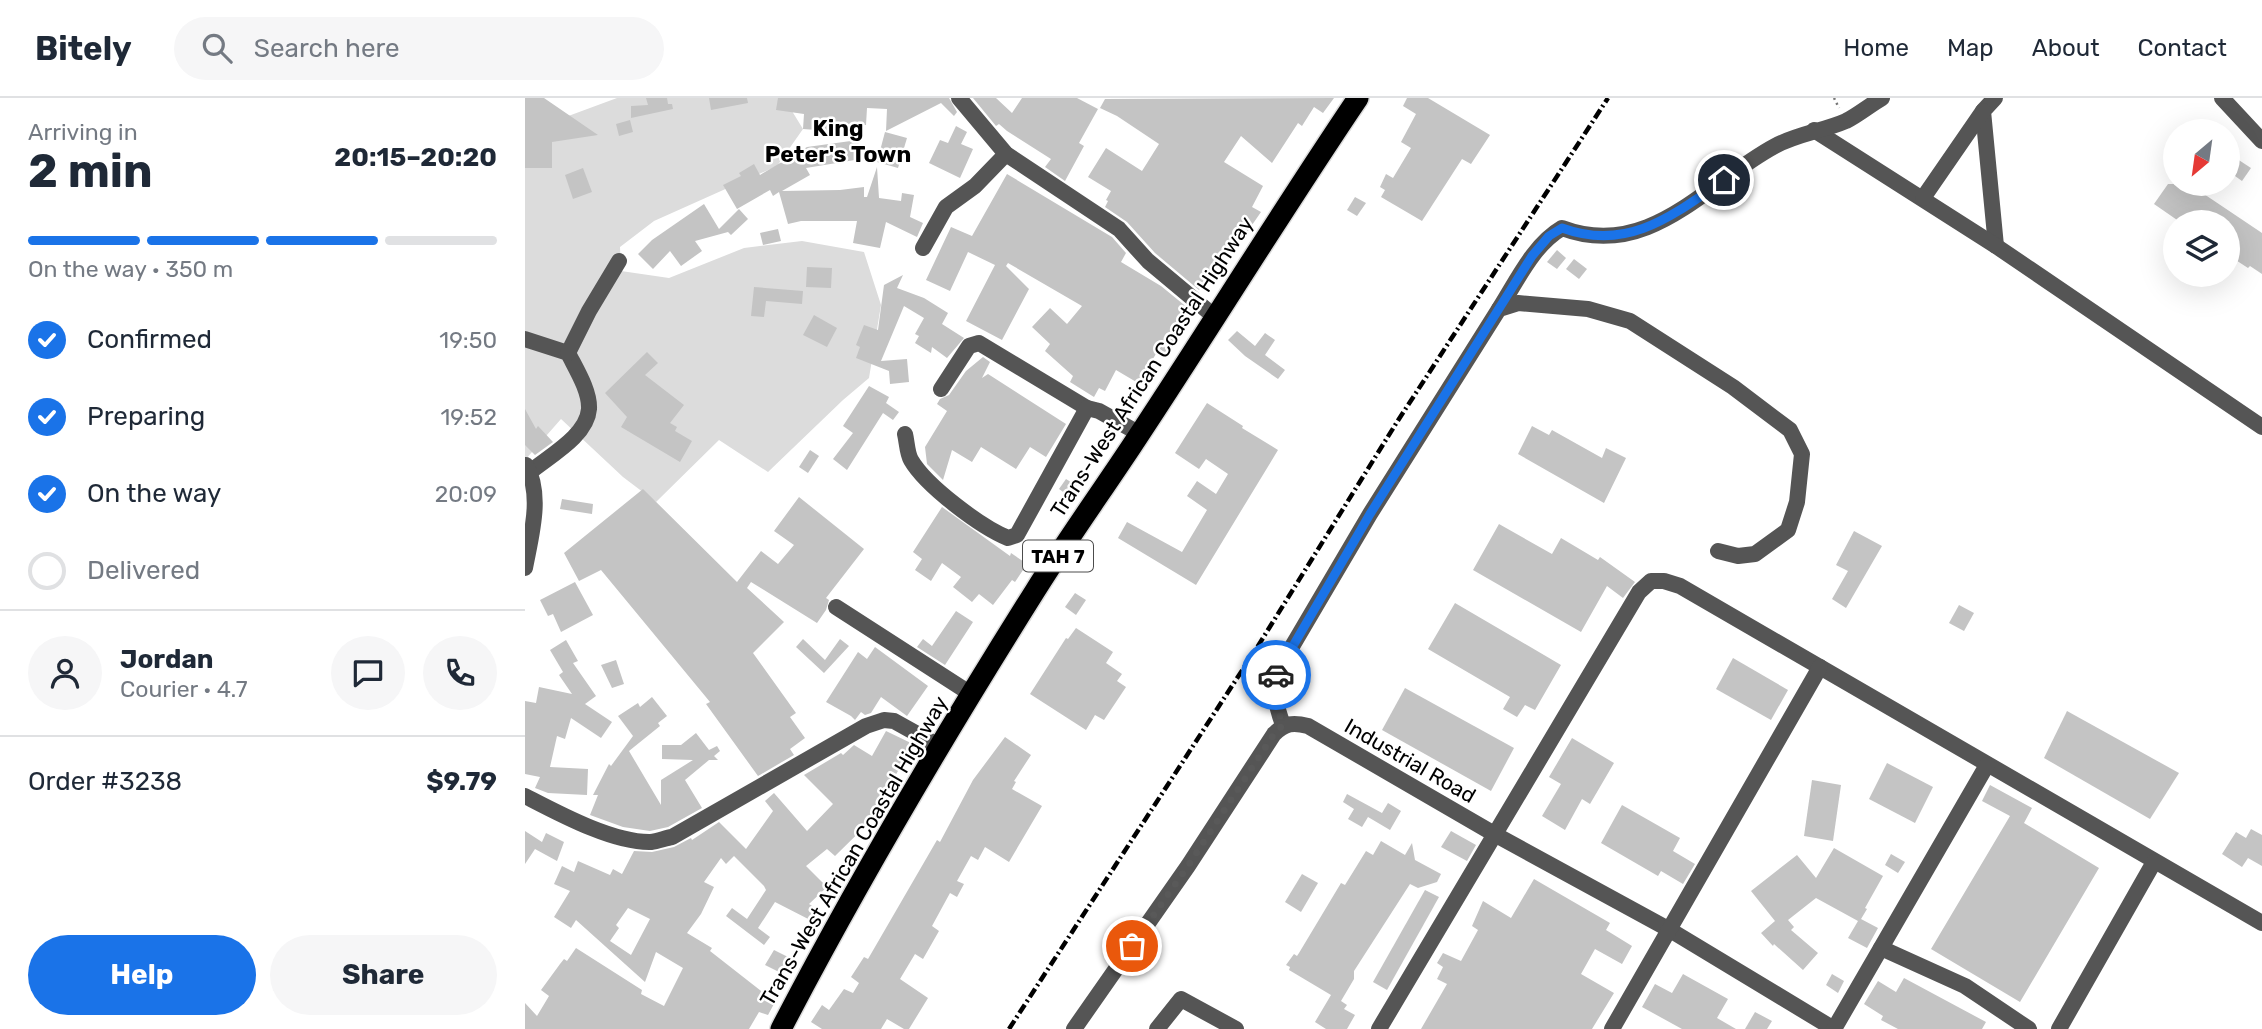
<!DOCTYPE html>
<meta charset="utf-8">
<style>
:root{--surface:#fff;--page:#f6f6f7;--text:#1f2937;--muted:#747a83;--line:#e0e1e3;--accent:#1a73e8}
body{margin:0;font-family:Rubik,sans-serif;background:var(--page);color:var(--text);height:100vh;display:flex;flex-direction:column;font-size:26px;white-space:nowrap}
*{box-sizing:border-box;margin:0}
p{font-size:23px;color:var(--muted)}
.icon{flex:none;width:38px;height:38px;fill:none;stroke:currentColor;stroke-width:2;stroke-linecap:round;stroke-linejoin:round}
.map{position:relative;flex:1;overflow:hidden}
.sheet{display:flex;flex-direction:column;background:var(--surface);width:525px}
.sheet>*{flex:none}
.needle{width:46px;rotate:209deg}
.tools{position:absolute;left:1638px;top:21px;display:grid;gap:14px}
.tools a{display:grid;place-items:center;width:77px;height:77px;border-radius:50%;background:var(--surface);box-shadow:0 7px 28px #0002;font-size:35px}
.pin{position:absolute;display:grid;place-items:center;width:60px;height:60px;color:#fff;margin:-30px;border:4px solid #fff;border-radius:50%;box-shadow:0 2px 7px #0007}
.courier{position:absolute;display:grid;place-items:center;width:70px;height:70px;margin:-35px;border:5px solid #1a73e8;border-radius:50%;background:#fff;color:#222;box-shadow:0 2px 9px #0007}
.summary em{font-style:normal;font-weight:700}
.summary div{display:flex;flex-direction:column-reverse}
.summary{display:flex;align-items:center;justify-content:space-between;height:119px;padding:0 28px}
h1{font-size:46px;font-weight:700;line-height:52px}
.bar{display:grid;grid-template-columns:repeat(4,1fr);gap:10px 7px;align-content:center;height:84px;padding:0 28px}
.bar i{height:9px;border-radius:5px;background:var(--line)}
.bar .selected{background:var(--accent)}
.bar p{grid-column:span 4}
.line{display:flex;align-items:center;gap:18px;padding:0 28px;border-top:2px solid var(--line)}
.line div{flex:1}
.round{display:grid;place-items:center;flex:none;width:74px;height:74px;border-radius:37px;background:var(--page)}
ol{padding:0 28px;list-style:none}
li{display:flex;align-items:center;gap:21px;height:77px}
li p{margin-inline-start:auto}
li .icon{padding:7px;border-radius:50%;background:var(--accent);color:#fff;stroke-width:4}
li:last-child{color:var(--muted)}
li i{width:38px;height:38px;border:4px solid var(--line);border-radius:50%}
.button{display:flex;gap:14px;margin-top:auto;padding:14px 28px}
.button a{flex:1;height:80px;border-radius:42px;background:var(--accent);color:#fff;font-size:28px;font-weight:700;line-height:80px;text-align:center}
.button a+a{background:var(--page);color:var(--text)}
header{display:flex;align-items:center;gap:42px;box-sizing:border-box;height:98px;padding:0 35px;background:var(--surface);border-bottom:2px solid var(--line)}
header strong{font-size:33px}
nav{display:flex;gap:38px;margin-inline-start:auto;font-size:24px}
.search{width:490px;height:63px;background:var(--page);display:flex;align-items:center;gap:18px;box-sizing:border-box;padding:0 24px;border-radius:38px;color:var(--muted);font-size:26px}
main{display:flex;flex:1;min-height:0}
.map>svg:first-child{display:block}
.green{fill:#dcdcdc}
.building{fill:#c4c4c4;fill-rule:evenodd}
.lines{fill:none;stroke-linecap:round;stroke-linejoin:round}
.highway-casing{stroke:#dbdbdb;stroke-width:24}
.path{stroke:#777;stroke-width:2.5;stroke-dasharray:2 3.5;stroke-linecap:butt}
.minor{stroke:#555;stroke-width:16}
.highway{stroke:#000;stroke-width:21}
.rail{stroke:#000;stroke-width:4.5;stroke-dasharray:10 3.5 2 3.5;stroke-linecap:butt}
.done{stroke:#595959;stroke-width:7;stroke-dasharray:0 12.6}
.route{stroke:#1a73e8;stroke-width:9}
.labels{text-anchor:middle;stroke-width:5;stroke-linejoin:round;paint-order:stroke}
.shield{fill:#fff;stroke:#4c4c4c;stroke-width:2}
.shield-label{font-size:19px;font-weight:bold;fill:#000}
.street-label{font-size:21px;fill:#000;stroke:#fff}
.neighbourhood-label{font-size:23px;font-weight:bold;fill:#000;stroke:#fff}
</style>
<header>
<strong>Bitely</strong>
<div class="search"><svg class="icon" aria-label="search" viewBox="0 0 24 24"><circle cx="10" cy="10" r="6"/><path d="M15 15l6 6"/></svg>Search here</div>
<nav><a>Home</a><a>Map</a><a>About</a><a>Contact</a></nav>
</header>
<main>
<section class="sheet">
<div class="summary"><div><h1>2 min</h1><p>Arriving in</p></div><em>20:15–20:20</em></div>
<div class="bar"><i class="selected"></i><i class="selected"></i><i class="selected"></i><i></i><p>On the way · 350 m</p></div>
<ol>
<li><svg class="icon" aria-label="check" viewBox="0 0 24 24"><path d="M5 12l5 5 9-10"/></svg>Confirmed<p>19:50</p></li>
<li><svg class="icon" aria-label="check" viewBox="0 0 24 24"><path d="M5 12l5 5 9-10"/></svg>Preparing<p>19:52</p></li>
<li><svg class="icon" aria-label="check" viewBox="0 0 24 24"><path d="M5 12l5 5 9-10"/></svg>On the way<p>20:09</p></li>
<li><i></i>Delivered</li>
</ol>
<div class="line" style="height:126px"><a class="round"><svg class="icon" aria-label="person" viewBox="0 0 24 24"><circle cx="12" cy="8" r="4"/><path d="M4 21q1-7 8-7t8 7"/></svg></a><div><b>Jordan</b><p>Courier · 4.7</p></div><a class="round"><svg class="icon" aria-label="chat" viewBox="0 0 24 24"><path d="M4 5h16v11H9l-5 4z"/></svg></a><a class="round"><svg class="icon" aria-label="phone" viewBox="0 0 24 24"><path d="M5 4h4l2 5-3 2q2 4 5 5l2-3 5 2v4C11 20 4 13 5 4z"/></svg></a></div>
<div class="line" style="height:91px"><div>Order #3238</div><b>$9.79</b></div>
<div class="button"><a>Help</a><a>Share</a></div>
</section>
<div class="map">
<svg width="1737" height="931" viewBox="0 0 1737 931">
<rect width="100%" height="100%" fill="#fff"/>
<polygon class="green" points="92,0 259,0 278,31 252,68 129,123 95,149 96,173 144,180 219,150 277,143 339,154 356,207 344,280 318,302 243,374 194,342 131,404 98,379 36,321 0,362 0,34"/>
<g class="building">
<polygon points="0,0 19,0 73,37 27,44 27,70 0,70"/>
<polygon points="121,0 142,0 143,6 147,6 148,11 106,20 106,8 123,7"/>
<polygon points="184,0 222,0 223,5 186,12"/>
<polygon points="253,0 424,0 432,14 429,18 416,5 361,33 362,11 342,10 341,27 330,27 332,35 278,31 279,16 251,12"/>
<polygon points="448,0 471,0 487,15 497,0 552,0 573,11 554,45 559,48 540,83 520,69 526,61 482,33 474,26 471,28"/>
<polygon points="809,0 798,15 789,9 777,28 773,25 747,65 716,38 699,64 738,88 727,109 736,114 707,156 700,151 674,192 630,155 602,124 580,109 583,103 581,102 586,93 563,79 581,50 617,73 634,46 592,18 575,10 580,1"/>
<polygon points="882,0 903,0 965,37 946,66 937,61 897,123 856,99 860,92 855,89 861,76 868,80 886,50 876,44 891,16 878,8"/>
<polygon points="105,22 108,34 94,38 91,26"/>
<polygon points="431,28 442,34 436,46 448,51 435,80 404,65 415,42 423,45"/>
<polygon points="360,34 382,40 373,70 352,64"/>
<polygon points="333,42 336,61 281,70 285,77 257,93 315,92 339,89 339,99 342,99 352,69 354,100 376,103 377,95 389,97 385,119 398,125 392,139 361,124 355,150 328,145 332,123 276,123 263,126 254,94 248,98 245,92 212,111 198,87 216,78 214,75 229,66 235,77 282,49"/>
<polygon points="1703,55 1726,70 1717,83 1703,73"/>
<polygon points="58,70 67,94 48,101 40,77"/>
<polygon points="482,76 587,139 601,155 596,164 636,188 669,215 643,257 634,251 613,285 591,272 580,293 574,290 569,299 545,284 548,278 520,253 525,246 507,229 525,210 542,226 557,208 483,165 481,168 504,191 477,242 441,223 470,167 443,154 425,193 401,182 426,129 447,138"/>
<polygon points="1643,86 1664,86 1737,135 1737,176 1725,168 1723,170 1703,157 1703,124 1655,124 1629,106"/>
<polygon points="830,99 841,105 832,118 822,112"/>
<polygon points="179,106 194,131 214,111 223,121 206,137 203,134 170,143 177,153 156,168 145,153 128,171 113,156 127,142"/>
<polygon points="253,131 256,143 238,147 235,135"/>
<polygon points="1032,152 1041,160 1032,171 1022,164"/>
<polygon points="1049,161 1062,171 1054,181 1041,171"/>
<polygon points="282,169 307,170 306,190 281,189"/>
<polygon points="378,177 372,190 399,200 423,215 417,226 439,240 422,260 407,249 406,255 390,245 394,238 390,236 399,220 379,208 356,263 382,261 384,284 365,286 364,273 331,260 335,249 331,247 339,227 353,232 359,187"/>
<polygon points="229,189 278,193 277,206 241,203 239,219 226,218"/>
<polygon points="289,217 312,230 302,249 278,237"/>
<polygon points="712,233 730,248 740,235 750,242 740,257 760,272 753,281 720,258 703,242"/>
<polygon points="122,254 133,265 120,277 159,307 145,325 152,329 150,333 167,343 155,364 96,329 102,319 80,295"/>
<polygon points="458,259 465,264 457,280 463,276 541,326 521,359 505,349 491,371 456,349 447,364 427,352 418,382 402,366 400,349 422,313 412,306 415,301 424,297 441,273"/>
<polygon points="344,288 364,299 361,305 374,314 368,322 358,315 322,372 308,361 328,335 318,328"/>
<polygon points="682,305 718,328 717,330 753,352 671,487 593,440 602,424 657,454 682,412 662,398 672,383 691,396 703,376 681,361 674,371 650,355"/>
<polygon points="0,311 11,331 13,328 28,344 10,357 0,347"/>
<polygon points="1007,328 1024,337 1027,332 1077,360 1081,350 1101,360 1079,405 993,356"/>
<polygon points="285,352 294,358 283,375 274,369"/>
<polygon points="541,381 552,388 545,399 534,391"/>
<polygon points="118,391 212,484 236,453 253,466 269,447 249,433 274,399 339,451 301,500 304,502 301,512 292,525 226,484 222,490 259,524 228,555 271,615 265,619 280,640 265,651 269,657 233,678 181,606 185,604 76,472 54,483 39,455"/>
<polygon points="37,401 68,406 67,416 35,411"/>
<polygon points="417,409 485,458 486,455 502,466 490,484 487,482 468,507 454,496 447,504 428,489 436,479 417,465 406,483 390,472 397,461 388,454"/>
<polygon points="974,426 1027,456 1036,440 1073,462 1075,459 1110,484 1098,500 1082,488 1056,534 948,472"/>
<polygon points="1329,433 1357,448 1321,510 1307,501 1323,473 1311,467"/>
<polygon points="50,484 68,517 36,534 28,516 23,518 15,502"/>
<polygon points="550,495 561,502 551,517 540,509"/>
<polygon points="930,505 1036,567 1010,612 1000,607 992,619 978,611 985,599 903,551"/>
<polygon points="1434,507 1449,515 1439,533 1424,525"/>
<polygon points="431,513 448,524 420,567 392,549 398,541 407,548"/>
<polygon points="551,530 588,554 581,565 597,576 592,583 601,589 579,622 570,617 561,632 505,596 541,540 543,541"/>
<polygon points="278,541 300,562 315,541 324,548 299,575 271,549"/>
<polygon points="41,542 53,563 48,565 71,598 60,606 87,624 76,640 46,620 40,641 32,638 25,669 63,671 62,697 23,695 10,690 15,679 0,676 0,603 11,605 14,589 47,596 34,577 38,574 25,552"/>
<polygon points="350,549 403,588 382,618 356,599 346,615 340,617 336,614 330,622 326,618 301,604 333,554 342,561"/>
<polygon points="1208,560 1263,592 1246,622 1191,591"/>
<polygon points="91,562 99,586 87,590 76,567"/>
<polygon points="880,590 989,650 966,693 857,632"/>
<polygon points="127,599 142,618 133,625 135,628 104,653 136,707 136,682 168,662 137,661 137,647 156,647 171,635 184,652 192,648 195,653 189,658 193,662 184,662 160,682 177,710 143,729 125,733 98,729 65,717 73,697 68,697 84,666 86,668 108,638 93,618 113,605 115,609"/>
<polygon points="1542,613 1654,675 1625,721 1519,660"/>
<path d="M 361,633 L 388,646 L 359,698 L 365,704 L 310,758 L 302,751 L 281,768 L 302,789 L 284,806 L 297,814 L 291,825 L 250,804 L 233,830 L 245,839 L 239,847 L 201,818 L 207,810 L 222,821 L 241,792 L 239,788 L 209,758 L 201,766 L 196,760 L 179,784 L 189,789 L 176,816 L 162,835 L 187,850 L 185,853 L 250,904 L 243,917 L 234,914 L 224,931 L 0,931 L 0,905 L 12,918 L 24,898 L 16,892 L 35,866 L 39,861 L 42,863 L 51,850 L 117,892 L 116,896 L 139,908 L 158,870 L 131,854 L 120,884 L 51,822 L 46,830 L 29,819 L 45,793 L 29,786 L 37,768 L 49,774 L 53,763 L 85,777 L 88,771 L 97,776 L 109,753 L 127,754 L 149,749 L 166,740 L 167,742 L 194,724 L 221,751 L 248,713 L 240,703 L 249,695 L 282,733 L 308,706 L 279,677 L 316,655 L 318,657 L 329,647 L 347,658 ZM 103,810 L 125,821 L 106,857 L 85,843 L 94,830 L 91,827 Z"/>
<polygon points="480,639 506,657 489,683 491,684 487,691 517,708 484,764 460,749 453,762 446,758 432,783 439,786 432,799 425,795 407,828 414,833 398,861 390,856 375,881 403,900 384,931 379,931 362,921 356,931 297,931 286,924 297,907 304,912 319,891 328,895 334,885 326,879 339,859 343,861 412,742 415,744 448,682"/>
<polygon points="1047,640 1089,665 1065,706 1057,701 1040,732 1017,718 1036,686 1024,679"/>
<polygon points="1362,665 1408,689 1390,725 1344,701"/>
<polygon points="1287,682 1316,687 1308,743 1279,738"/>
<polygon points="1465,687 1507,710 1499,725 1574,770 1495,904 1406,851 1485,718 1457,703"/>
<polygon points="822,696 857,715 863,705 876,713 865,732 843,719 837,729 823,721 829,711 818,704"/>
<polygon points="1097,707 1155,740 1148,753 1170,766 1158,786 1136,773 1133,778 1076,745"/>
<polygon points="1726,731 1737,737 1737,768 1723,760 1717,769 1697,756 1711,734 1721,740"/>
<polygon points="0,733 17,744 21,735 39,744 32,763 10,751 0,766"/>
<polygon points="926,733 951,747 942,763 916,749"/>
<polygon points="856,743 880,757 887,745 890,762 916,776 912,784 893,790 885,786 829,873 829,881 816,903 822,907 819,911 830,917 822,931 801,931 790,924 806,897 764,872 765,869 761,867 769,856 772,858 774,855 816,785 820,787 841,753 848,757"/>
<polygon points="1309,750 1358,778 1340,810 1342,811 1336,821 1353,830 1342,850 1323,840 1333,823 1291,800 1263,822 1269,829 1266,832 1293,855 1278,872 1249,846 1248,848 1236,835 1250,823 1226,793 1272,757 1291,780"/>
<polygon points="1366,756 1380,764 1373,775 1360,767"/>
<polygon points="777,776 793,785 776,814 760,804"/>
<polygon points="1009,781 1085,825 1081,832 1107,848 1097,866 1070,851 1056,876 1089,895 1067,931 896,931 922,886 912,881 918,869 912,865 918,855 936,863 953,832 947,828 958,803 986,820"/>
<polygon points="900,792 914,799 862,892 848,884"/>
<polygon points="249,852 265,860 256,875 240,867"/>
<polygon points="1158,876 1203,901 1192,920 1211,931 1157,931 1117,909 1130,886 1147,895"/>
<polygon points="1307,876 1319,883 1313,895 1301,887"/>
<polygon points="1379,880 1461,924 1457,931 1373,931 1356,922 1358,918 1339,906 1353,883 1371,894"/>
<polygon points="1230,914 1247,923 1242,931 1220,931"/>
</g>
<g class="lines">
<g class="highway-casing">
<path id="highway" d="M 256,931 C 334,781 420,636 510,493 C 543,440 580,389 614,337 C 688,225 758,111 833,0"/>
</g>
<polyline class="path" points="1309,0 1314,10"/>
<g class="minor">
<polyline points="434,0 481,56 594,131 623,163 690,219"/>
<polyline points="1470,0 1458,13 1471,148"/>
<polyline points="1697,0 1737,43"/>
<polyline points="1289,32 1471,148 1737,329"/>
<polyline points="1398,100 1458,13"/>
<polyline points="398,150 421,109 450,88 481,56"/>
<path d="M 974,211 C 992,183 1008,147 1037,130 C 1124,163 1181,85 1250,48 C 1272,36 1298,33 1321,23 C 1333,17 1345,7 1357,0"/>
<path d="M 0,241 L 43,255 C 51,271 65,293 64,311 C 62,338 24,358 5,374"/>
<polyline points="43,255 64,213 94,163"/>
<polyline points="416,291 444,248 454,245 562,310"/>
<path d="M 380,336 C 382,344 382,355 386,362 C 401,388 456,429 483,440 L 492,437 L 562,310 L 574,313 L 615,336"/>
<path d="M 0,470 C 6,438 18,397 1,367"/>
<polyline points="311,509 446,596"/>
<path d="M 758,627 C 751,608 748,594 752,574 L 845,416 L 974,211 L 993,205 L 1063,211 L 1105,223 L 1208,289 L 1265,332 L 1277,356 L 1272,404 L 1263,432 L 1230,456 L 1213,458 L 1193,453"/>
<path d="M 0,698 C 33,715 88,745 126,744 C 133,743 141,740 147,739 L 341,628 L 359,622 L 369,623 L 414,648"/>
<polyline points="1356,850 1440,888 1504,931"/>
<path d="M 549,931 L 663,768 L 749,636 C 760,625 768,624 783,628 L 971,737 L 1145,832 L 1309,931"/>
<polyline points="632,931 656,901 711,931"/>
<polyline points="854,931 1114,494 1126,483 1139,483 1155,488 1737,825"/>
<polyline points="1087,931 1295,569"/>
<polyline points="1309,931 1462,667"/>
<polyline points="1534,931 1629,764"/>
</g>
<use href="#highway" class="highway"/>
<polyline class="rail" points="484,931 733,548 872,324 1083,0"/>
</g>
<g class="lines">
<path class="done" d="M 607,848 L 663,768 L 749,636 L 758,627 C 752,610 748,596 751,577"/>
<path class="route" d="M 751,577 L 845,416 L 1007,158 L 1024,138 L 1037,130 C 1103,154 1147,118 1199,82"/>
</g>
<g class="labels">
<rect class="shield" x="498" y="442.5" width="70" height="31" rx="5"/>
<g class="shield-label">
<text x="533" y="465">TAH 7</text>
</g>
<g class="street-label">
<text transform="translate(627 269) rotate(-57)" y="7">Trans-West African Coastal Highway</text>
<text transform="translate(885 663) rotate(30)" y="7">Industrial Road</text>
<text transform="translate(329 753) rotate(-60)" y="7">Trans-West African Coastal Highway</text>
</g>
<g class="neighbourhood-label">
<text x="313" y="38">King<tspan x="313" dy="26">Peter's Town</tspan></text>
</g>
</g>
</svg>
<div class="tools">
<a><svg class="needle" viewBox="-14 -14 28 28"><path d="M0-13l5 13h-10z" fill="#e53935"/><path d="M0 13l5-13h-10z" fill="#747a83"/></svg></a>
<a><svg class="icon" aria-label="layers" viewBox="0 0 24 24"><path d="M12 4l9 5-9 5-9-5zM3 14l9 5 9-5"/></svg></a>
</div>
<div class="pin" style="left:607px;top:848px;background:#ea580c"><svg class="icon" aria-label="bag" viewBox="0 0 24 24"><path d="M5 8h14l-1 12H6zM9 8a3 3 0 0 1 6 0"/></svg></div>
<div class="pin" style="left:1199px;top:82px;background:#1f2937"><svg class="icon" aria-label="home" viewBox="0 0 24 24"><path d="M3 11l9-7 9 7M6 9v11h12V9"/></svg></div>
<div class="courier" style="left:751px;top:577px"><svg class="icon" aria-label="car" viewBox="0 0 24 24"><path d="M5 17H2v-5l4-1 3-4h7l3 4 3 1v5h-3M9 17h6M6 11h13"/><circle cx="7" cy="17" r="2"/><circle cx="17" cy="17" r="2"/></svg></div>
</div>
</main>
